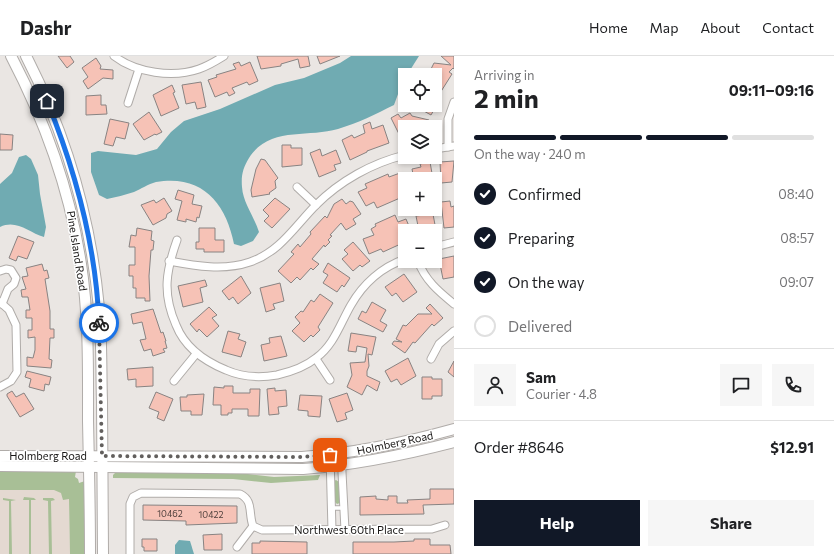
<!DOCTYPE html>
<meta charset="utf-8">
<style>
:root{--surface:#fff;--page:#f6f6f6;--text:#202124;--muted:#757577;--line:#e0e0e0;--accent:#111827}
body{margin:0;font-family:Commissioner,sans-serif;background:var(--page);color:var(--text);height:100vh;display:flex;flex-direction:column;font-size:15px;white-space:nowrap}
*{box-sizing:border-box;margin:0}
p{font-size:13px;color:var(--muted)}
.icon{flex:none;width:22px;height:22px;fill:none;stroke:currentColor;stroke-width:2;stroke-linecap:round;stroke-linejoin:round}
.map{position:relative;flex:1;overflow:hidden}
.panel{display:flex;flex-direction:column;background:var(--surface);width:380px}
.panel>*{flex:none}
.controls{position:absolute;left:398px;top:12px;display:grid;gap:8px}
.controls a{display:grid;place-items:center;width:44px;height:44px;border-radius:0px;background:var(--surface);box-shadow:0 2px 6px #0003;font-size:20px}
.pin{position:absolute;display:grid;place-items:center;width:34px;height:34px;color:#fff;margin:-17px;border-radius:8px;box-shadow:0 2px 6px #0006}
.courier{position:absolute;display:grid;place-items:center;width:40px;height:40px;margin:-20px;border:3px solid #1a73e8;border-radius:50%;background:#fff;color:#222;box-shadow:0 1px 5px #0007}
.overview em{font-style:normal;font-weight:700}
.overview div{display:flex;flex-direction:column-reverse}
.overview{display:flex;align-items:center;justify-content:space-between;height:68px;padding:0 20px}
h1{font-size:26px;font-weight:700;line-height:30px}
.bar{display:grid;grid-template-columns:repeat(4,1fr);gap:6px 4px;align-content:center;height:48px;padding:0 20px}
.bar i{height:5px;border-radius:3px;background:var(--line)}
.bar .active{background:var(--accent)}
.bar p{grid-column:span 4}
.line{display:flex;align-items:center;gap:10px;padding:0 20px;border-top:1px solid var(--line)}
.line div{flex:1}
.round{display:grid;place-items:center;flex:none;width:42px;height:42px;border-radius:0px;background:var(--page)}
ol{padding:0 20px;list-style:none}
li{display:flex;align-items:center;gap:12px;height:44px}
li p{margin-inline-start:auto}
li .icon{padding:4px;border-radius:50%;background:var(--accent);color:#fff;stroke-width:4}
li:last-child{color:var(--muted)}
li i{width:22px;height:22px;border:2px solid var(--line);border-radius:50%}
.primary-button{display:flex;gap:8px;margin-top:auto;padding:8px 20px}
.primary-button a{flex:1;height:46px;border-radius:0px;background:var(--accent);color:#fff;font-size:16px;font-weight:700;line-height:46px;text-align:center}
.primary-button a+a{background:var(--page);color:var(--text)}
header{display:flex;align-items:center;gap:24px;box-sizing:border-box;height:56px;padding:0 20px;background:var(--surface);border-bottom:1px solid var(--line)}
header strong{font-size:19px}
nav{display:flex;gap:22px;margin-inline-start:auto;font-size:14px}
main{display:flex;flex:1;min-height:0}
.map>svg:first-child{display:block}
.built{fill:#e4d9d1}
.green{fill:#a8bf96}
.water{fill:#70abb2}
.building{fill:#f6c2b6;stroke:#888382}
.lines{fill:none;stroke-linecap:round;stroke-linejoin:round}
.lane-casing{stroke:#b0aca9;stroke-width:5.5}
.street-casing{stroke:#b0aca9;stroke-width:9}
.secondary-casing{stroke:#b0aca9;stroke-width:12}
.lane{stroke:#fff;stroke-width:3.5}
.street{stroke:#fff;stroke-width:7}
.secondary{stroke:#fff;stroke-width:10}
.done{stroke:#625f5d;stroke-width:4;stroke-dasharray:0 7.2}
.route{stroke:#1a73e8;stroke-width:5}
.labels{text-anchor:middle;stroke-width:3;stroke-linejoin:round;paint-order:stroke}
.number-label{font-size:9px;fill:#50413d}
.street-label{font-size:11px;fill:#181615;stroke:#fff}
</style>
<header>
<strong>Dashr</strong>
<nav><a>Home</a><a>Map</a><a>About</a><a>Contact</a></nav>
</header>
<main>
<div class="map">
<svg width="454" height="498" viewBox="0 0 454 498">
<rect width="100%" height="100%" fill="#eae6e3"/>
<polygon class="built" points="0,424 63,425 69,436 70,498 0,498"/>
<g class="green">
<polygon points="0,414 76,415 75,421 78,423 79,427 85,425 86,498 70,498 69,443 63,444 61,437 54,434 0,434"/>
<polygon points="115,417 240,417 274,421 320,419 318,424 271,427 233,423 113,422 113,419"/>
<polygon points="336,424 339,426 340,447 337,448 335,446 334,425"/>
<polygon points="24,441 34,442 36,444 31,444 31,498 29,498 29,444 23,444"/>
<polygon points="3,442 16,444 11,445 12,498 9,498 9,445 3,444"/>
<polygon points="43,442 53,442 55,444 51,445 52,498 49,498 48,445 43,444"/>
</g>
<g class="water">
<path d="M 351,0 L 419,0 L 407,19 L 405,19 L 394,49 C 376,58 358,67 338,73 C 308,82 269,70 249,102 C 243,112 241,119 242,131 C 243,147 254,160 259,176 L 253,185 L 241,190 L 234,188 C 226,147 202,118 156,126 C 148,128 141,133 134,136 C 125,139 116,141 107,143 L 99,139 L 91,116 L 91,97 L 98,95 L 136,99 L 157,93 L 171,76 L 184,65 L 220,53 L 275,29 L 304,22 L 340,7 Z"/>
<path d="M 26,99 L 31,103 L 38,119 L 40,138 L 46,171 L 44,181 C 29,177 17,163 0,171 L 0,128 L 12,117 L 19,101 Z"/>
<polygon points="179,484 190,485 194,498 175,498 175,489"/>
</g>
<g class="building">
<polygon points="58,0 70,0 74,6 67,12"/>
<polygon points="257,0 308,0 310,10 300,12 298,3 281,8 281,10 261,13"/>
<polygon points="317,0 340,0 320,8"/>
<polygon points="441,0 454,0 454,13 453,12 449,16 452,18 435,45 435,19 428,19 434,7 451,9"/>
<polygon points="96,2 101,10 100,13 113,14 113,23 103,22 88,33 83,25 88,21 82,12"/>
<polygon points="239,6 241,10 250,6 258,25 249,29 247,26 232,32 235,37 229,40 227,36 215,41 208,24 217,21 216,19 236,13 233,8"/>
<polygon points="201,26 206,51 197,53 195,46 186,48 182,29"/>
<polygon points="172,29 175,36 173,37 179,52 161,60 153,39"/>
<polygon points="101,39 101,49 106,49 107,58 86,59 86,40"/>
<polygon points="413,49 431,49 435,52 431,59"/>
<polygon points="149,56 162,76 156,79 155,78 144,84 133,68"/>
<polygon points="410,57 412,60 429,64 427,71 405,71 405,90 391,62 398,58 401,62"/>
<polygon points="110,63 129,67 125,83 116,81 113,90 104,88"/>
<polygon points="370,66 372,73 383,69 389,87 367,95 367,96 350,104 342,84 352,79 354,82 365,77 363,69"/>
<polygon points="0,78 13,79 12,94 0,94"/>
<polygon points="282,89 291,89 291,92 302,92 302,109 282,111"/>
<polygon points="320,93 322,100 336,94 341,107 334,109 336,114 319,121 310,97"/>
<polygon points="261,103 265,104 278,122 275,125 276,132 269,137 270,138 252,141 251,134 256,113"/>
<polygon points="454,105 452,126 441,127 440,106"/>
<polygon points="430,106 433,123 414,123 412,113 421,111 420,108"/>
<polygon points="400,117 405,130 405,135 399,138 400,142 377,152 374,146 366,150 358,136 367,132 365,128 388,118 389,121"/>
<polygon points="178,134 194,139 192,148 202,150 199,162 197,161 196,166 186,163 186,166 177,164 182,145 175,143"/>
<polygon points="164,142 172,155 167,158 166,162 153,169 141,149 154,144 156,147"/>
<polygon points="275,142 290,153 272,172 264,165 269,160 263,154"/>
<polygon points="342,143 346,148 350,145 353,146 361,158 353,163 356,168 346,174 341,167 330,179 332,180 328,184 330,186 325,191 324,189 312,203 319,208 313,214 311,212 300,224 297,221 291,227 278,215 294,198 291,196 298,188 300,191 311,178 310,176 325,160 327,162 334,148"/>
<polygon points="450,145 451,151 454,150 454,171 444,172 441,146"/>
<polygon points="432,153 436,174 419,175 416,160 424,159 423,154"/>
<polygon points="395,159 398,166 406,163 411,175 405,175 405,180 403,181 405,186 383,196 381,193 369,198 363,183 374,179 371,173 376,170 375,168"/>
<polygon points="137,172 152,175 151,184 154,185 153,194 151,194 149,220 150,245 145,245 145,242 136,242 136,232 133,232 133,220 129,220 129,209 135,209 135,191 129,191 131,179 136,180"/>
<polygon points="199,172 215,172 215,184 224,184 224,196 204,196 204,193 196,193 196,186 199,186"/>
<polygon points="18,180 34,186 27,203 18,200 16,205 9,202"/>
<polygon points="353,186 370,205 362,211 360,209 353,215 342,203 348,198 344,194"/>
<polygon points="454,200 454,221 443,223 439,203"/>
<polygon points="328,207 350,222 344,231 342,229 337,236 323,227 328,219 323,216"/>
<polygon points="42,208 44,215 47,214 49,222 45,223 50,255 50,273 54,273 54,282 50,282 49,303 52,304 51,312 27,310 27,301 33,302 35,294 35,281 28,282 28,274 32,274 32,262 26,262 26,254 30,254 28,241 22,241 21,234 26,233 22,221 28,220 26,212"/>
<polygon points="404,218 417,236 403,246 396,237 392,240 385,231"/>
<polygon points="241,220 251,237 238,248 233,241 229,244 222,235"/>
<polygon points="205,224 207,230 200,232 203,246 183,251 178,230"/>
<polygon points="280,227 284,245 273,248 275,253 266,256 260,232"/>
<polygon points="320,238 333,247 318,271 320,274 313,281 311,279 304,286 292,275 300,267 295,261 301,255 303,256 311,244 314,246"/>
<polygon points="372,246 386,254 380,265 387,269 383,276 358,263 362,255 366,257"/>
<polygon points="430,248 443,262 434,270 432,268 415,287 413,286 405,297 392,288 394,285 402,286 396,283 403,269 406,270 418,258 432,258 426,252"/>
<polygon points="209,251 217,259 212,262 219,270 207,281 199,273 197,276 190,268"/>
<polygon points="153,253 161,277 163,276 166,285 165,285 167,292 163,293 165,296 153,300 151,293 144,295 140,284 146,283 142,266 133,268 131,258"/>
<polygon points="228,275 240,278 238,283 246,286 241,301 222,296"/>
<polygon points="351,277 376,281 372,299 368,298 369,310 367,315 367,320 380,326 377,335 367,329 362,339 347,331 352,319 350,307 365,306 367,292 357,290 356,296 348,295"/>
<polygon points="281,280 287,300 264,305 261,289 270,287 269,282"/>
<polygon points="408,302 416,320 401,329 397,323 391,326 385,315"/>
<polygon points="454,305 454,321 448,316"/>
<polygon points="153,311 153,330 136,331 136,323 128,324 127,313"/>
<polygon points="27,315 51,321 49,329 45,328 44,335 29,331 31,323 25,321"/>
<polygon points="422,321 432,321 432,323 442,323 442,340 432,340 432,343 422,343"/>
<polygon points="224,330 233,330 233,337 250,337 250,333 260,333 259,360 248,360 248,353 232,353 232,357 228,357 228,359 221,359 221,349 213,349 214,331 224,332"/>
<polygon points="275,332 275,335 286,334 287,350 278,351 279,358 269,359 267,333"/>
<polygon points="12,335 16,341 24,337 34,353 20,361 7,340 7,338"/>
<polygon points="156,336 173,343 164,365 157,362 159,356 149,352"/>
<polygon points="347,337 353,354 345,357 347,363 337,366 329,343"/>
<polygon points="204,338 202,359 191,359 191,355 181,355 180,341 187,341 187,339"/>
<polygon points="300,339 322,340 320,361 308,360 308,355 298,354"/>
<polygon points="430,433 454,433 454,448 423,449 424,458 360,459 360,441 376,440 376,443 388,444 388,440 397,440 397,447 408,447 407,444 430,443"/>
<polygon points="143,449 237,450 237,467 186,469 186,465 143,464"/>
<polygon points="222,478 222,494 204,494 203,479"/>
<polygon points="142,483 157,483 157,495 144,495 144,491 142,491"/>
<polygon points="414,483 430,483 430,489 450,489 451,498 353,498 353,486 394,486 414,485"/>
<polygon points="260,485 307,486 307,498 252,498 252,487 260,487"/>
</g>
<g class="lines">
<g class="lane-casing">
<polyline id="lane" points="331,452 344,452"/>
</g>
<g class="street-casing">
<g id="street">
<path d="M 114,0 C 136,17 173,22 199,13 C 208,10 216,5 224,0"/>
<polyline points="128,47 139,13"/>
<polyline points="448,91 448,63 454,46"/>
<polyline points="435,93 454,90"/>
<polyline points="297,131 316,149"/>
<path d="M 177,184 C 166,215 162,237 176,269 C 185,292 204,305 226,314 C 242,321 260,322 277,319 C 290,316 305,311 316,302 C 334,289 340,268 351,249 C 363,228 382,211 405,203"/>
<polyline points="435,191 454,186"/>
<path d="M 169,205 C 196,210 224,215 250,206 C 280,196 295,170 316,149 C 340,125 372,107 405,99"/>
<path d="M 418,205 C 425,224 438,235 454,248"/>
<polyline points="0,215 6,213 11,214 16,222 14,228 8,233 2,248"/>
<polyline points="0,246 9,254 16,269 17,316 11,325 0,331"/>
<polyline points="316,303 330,324"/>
<polyline points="431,303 439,288 454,275"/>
<polyline points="174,325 196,298"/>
<polyline points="341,397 345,474"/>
<polyline points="330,399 332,474"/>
<polyline points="237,491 253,470"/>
<path d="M 130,498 L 130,448 L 133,441 L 141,437 L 240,438 C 254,445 248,457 253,470 L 262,474 L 432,473 L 445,469"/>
</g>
</g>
<g class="secondary-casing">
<g id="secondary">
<path d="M 11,0 C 45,65 70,135 81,208 C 89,260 88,313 88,365 C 89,409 90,454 90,498"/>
<path d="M 26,0 C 66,78 91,165 99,252 C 102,283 101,315 102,346 C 102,397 103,447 103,498"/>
<path d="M 0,400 L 302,401 C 354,397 404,387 454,373"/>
<path d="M 0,410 L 303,413 C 354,409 404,399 454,386"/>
</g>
</g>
<use href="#lane" class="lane"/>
<use href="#street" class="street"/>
<use href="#secondary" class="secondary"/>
</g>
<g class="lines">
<polyline class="done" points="99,267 102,400 302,401 330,399"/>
<path class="route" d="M 47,45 C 76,116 96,191 99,267"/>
</g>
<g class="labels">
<g class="number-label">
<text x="170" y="461">10462</text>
<text x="211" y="462">10422</text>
</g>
<g class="street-label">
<text transform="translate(77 195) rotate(81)" y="4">Pine Island Road</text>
<text transform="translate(395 387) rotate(-12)" y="4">Holmberg Road</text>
<text x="48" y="404">Holmberg Road</text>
<text x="349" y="478">Northwest 60th Place</text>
</g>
</g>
</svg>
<div class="controls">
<a><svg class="icon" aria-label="locate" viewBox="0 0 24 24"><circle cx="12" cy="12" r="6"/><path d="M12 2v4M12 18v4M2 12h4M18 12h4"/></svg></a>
<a><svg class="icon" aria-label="layers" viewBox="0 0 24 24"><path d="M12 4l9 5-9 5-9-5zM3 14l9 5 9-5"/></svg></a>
<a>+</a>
<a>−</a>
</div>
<div class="pin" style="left:330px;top:399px;background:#ea580c"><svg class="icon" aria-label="bag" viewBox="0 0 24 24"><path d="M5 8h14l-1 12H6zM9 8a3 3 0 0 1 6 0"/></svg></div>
<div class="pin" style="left:47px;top:45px;background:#1f2937"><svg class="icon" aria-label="home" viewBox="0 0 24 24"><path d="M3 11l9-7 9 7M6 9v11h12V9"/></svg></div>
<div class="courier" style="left:99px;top:267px"><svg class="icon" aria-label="bike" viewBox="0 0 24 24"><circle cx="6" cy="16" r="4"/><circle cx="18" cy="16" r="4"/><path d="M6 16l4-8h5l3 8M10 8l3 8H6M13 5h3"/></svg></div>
</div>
<section class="panel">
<div class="overview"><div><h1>2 min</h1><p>Arriving in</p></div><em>09:11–09:16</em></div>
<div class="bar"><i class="active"></i><i class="active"></i><i class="active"></i><i></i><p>On the way · 240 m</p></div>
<ol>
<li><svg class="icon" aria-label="check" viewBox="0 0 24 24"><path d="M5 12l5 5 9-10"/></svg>Confirmed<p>08:40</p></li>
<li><svg class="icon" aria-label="check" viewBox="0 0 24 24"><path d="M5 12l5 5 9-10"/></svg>Preparing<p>08:57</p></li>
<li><svg class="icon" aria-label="check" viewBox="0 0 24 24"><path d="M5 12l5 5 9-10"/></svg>On the way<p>09:07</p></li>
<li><i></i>Delivered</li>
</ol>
<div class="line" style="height:72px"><a class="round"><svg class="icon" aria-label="person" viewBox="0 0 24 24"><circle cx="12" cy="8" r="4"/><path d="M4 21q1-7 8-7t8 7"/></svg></a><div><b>Sam</b><p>Courier · 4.8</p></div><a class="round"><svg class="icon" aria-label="chat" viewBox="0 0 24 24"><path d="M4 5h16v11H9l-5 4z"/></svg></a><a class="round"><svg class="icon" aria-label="phone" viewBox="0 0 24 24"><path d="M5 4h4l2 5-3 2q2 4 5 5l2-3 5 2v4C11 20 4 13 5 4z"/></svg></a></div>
<div class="line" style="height:52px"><div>Order #8646</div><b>$12.91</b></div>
<div class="primary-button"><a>Help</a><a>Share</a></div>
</section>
</main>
